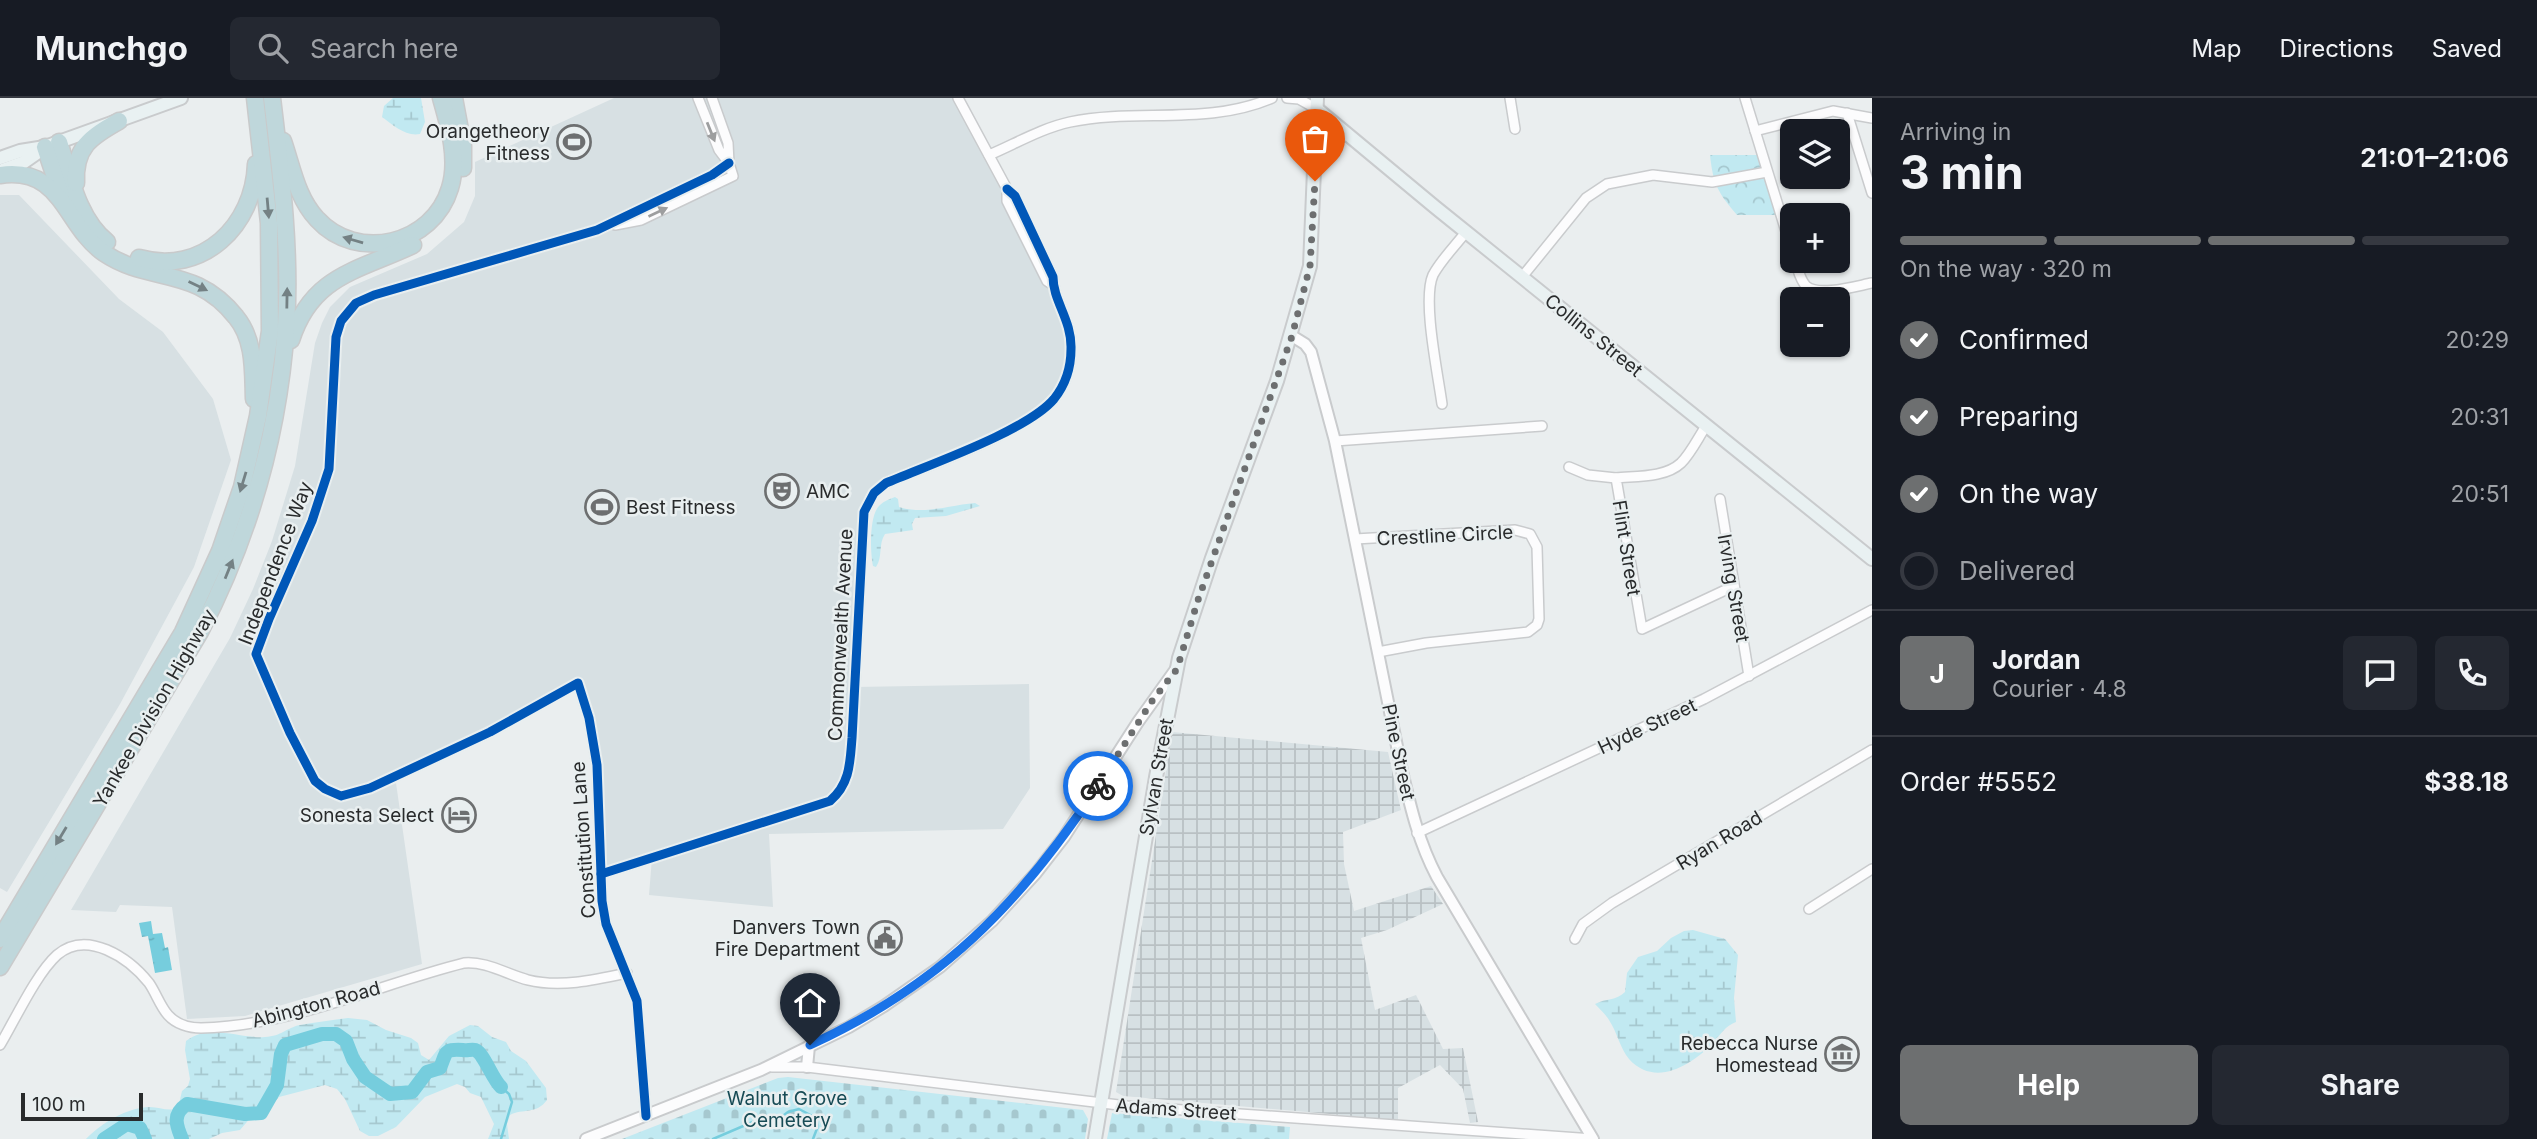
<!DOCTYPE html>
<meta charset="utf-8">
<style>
:root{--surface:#171b24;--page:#242831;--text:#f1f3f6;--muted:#9ea1a6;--line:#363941;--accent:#6d6f70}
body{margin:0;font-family:Inter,sans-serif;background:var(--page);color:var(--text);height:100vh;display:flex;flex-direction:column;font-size:26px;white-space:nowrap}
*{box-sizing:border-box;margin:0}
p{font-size:23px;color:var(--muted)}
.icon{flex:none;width:38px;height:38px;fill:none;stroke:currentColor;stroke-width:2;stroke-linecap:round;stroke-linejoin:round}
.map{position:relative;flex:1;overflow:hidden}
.sheet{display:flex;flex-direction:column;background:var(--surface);width:665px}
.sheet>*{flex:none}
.fabs{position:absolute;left:1780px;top:21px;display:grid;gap:14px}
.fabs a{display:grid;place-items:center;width:70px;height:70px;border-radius:10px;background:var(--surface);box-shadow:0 2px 5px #0004;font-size:35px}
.scale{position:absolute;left:21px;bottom:18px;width:122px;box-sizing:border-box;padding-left:7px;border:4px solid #292b2c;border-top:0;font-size:19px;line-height:24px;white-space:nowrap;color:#292b2c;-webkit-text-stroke:5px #e9eff0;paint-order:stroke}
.pin{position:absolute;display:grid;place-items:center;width:60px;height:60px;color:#fff;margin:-72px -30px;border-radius:50% 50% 50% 0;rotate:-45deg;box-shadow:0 0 7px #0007}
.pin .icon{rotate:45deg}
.courier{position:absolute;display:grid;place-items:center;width:70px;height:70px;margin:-35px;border:5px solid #1a73e8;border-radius:50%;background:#fff;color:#222;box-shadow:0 2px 9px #0007}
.summary em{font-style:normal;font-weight:700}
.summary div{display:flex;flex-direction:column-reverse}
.summary{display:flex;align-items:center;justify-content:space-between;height:119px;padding:0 28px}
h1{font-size:46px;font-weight:700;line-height:52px}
.bar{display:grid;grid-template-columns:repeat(4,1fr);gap:10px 7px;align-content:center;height:84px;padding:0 28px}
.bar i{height:9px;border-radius:5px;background:var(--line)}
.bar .active{background:var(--accent)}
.bar p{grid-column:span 4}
.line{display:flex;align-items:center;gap:18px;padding:0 28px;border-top:2px solid var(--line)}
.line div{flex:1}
.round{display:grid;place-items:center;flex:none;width:74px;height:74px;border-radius:10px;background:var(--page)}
ol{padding:0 28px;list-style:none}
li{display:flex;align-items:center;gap:21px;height:77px}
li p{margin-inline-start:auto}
li .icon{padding:7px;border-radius:50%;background:var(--accent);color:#fff;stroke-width:4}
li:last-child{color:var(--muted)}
li i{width:38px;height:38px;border:4px solid var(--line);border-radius:50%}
.primary-button{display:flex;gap:14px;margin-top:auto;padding:14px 28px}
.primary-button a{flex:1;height:80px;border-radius:10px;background:var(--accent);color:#fff;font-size:28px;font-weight:700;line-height:80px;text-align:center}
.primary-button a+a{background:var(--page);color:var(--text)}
header{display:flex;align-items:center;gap:42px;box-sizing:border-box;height:98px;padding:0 35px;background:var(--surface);border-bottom:2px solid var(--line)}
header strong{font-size:33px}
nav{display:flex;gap:38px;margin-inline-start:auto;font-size:24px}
.search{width:490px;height:63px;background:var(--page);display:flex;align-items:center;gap:18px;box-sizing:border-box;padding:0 24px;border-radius:10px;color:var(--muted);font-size:26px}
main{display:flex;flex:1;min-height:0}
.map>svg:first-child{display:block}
.built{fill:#d7e0e3}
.industrial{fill:url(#industrial-grid)}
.wetland{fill:url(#wetland-marsh)}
.cemetery{fill:url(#cemetery-stones)}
.park{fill:url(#park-crowns)}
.water{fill:url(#water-ripples)}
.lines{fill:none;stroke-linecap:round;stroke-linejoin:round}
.stream{stroke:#76cddd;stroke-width:2.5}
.river{stroke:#76cddd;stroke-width:14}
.minor-casing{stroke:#c9cbcd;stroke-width:12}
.tertiary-casing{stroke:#c9cbcd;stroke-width:14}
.secondary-casing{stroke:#c9cbcd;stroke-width:16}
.motorway-casing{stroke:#c9cacb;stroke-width:19}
.minor{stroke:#fcfcfd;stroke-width:9}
.tertiary{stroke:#fcfcfd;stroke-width:10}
.secondary{stroke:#e9f1f2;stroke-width:12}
.motorway{stroke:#bfd7db;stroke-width:16}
.cycleway-casing{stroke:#e9eff0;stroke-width:13}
.cycleway{stroke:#0057b8;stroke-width:9}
.oneway{fill:#9d9e9f}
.oneway2{fill:#748184}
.done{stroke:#6d6f70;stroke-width:7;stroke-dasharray:0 12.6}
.route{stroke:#1a73e8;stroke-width:9}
.labels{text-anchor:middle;stroke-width:5;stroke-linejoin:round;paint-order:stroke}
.poi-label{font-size:19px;fill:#292b2c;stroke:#e9eff0;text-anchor:end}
.street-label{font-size:19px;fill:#292b2c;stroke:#e9eff0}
.park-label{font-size:19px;fill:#174b55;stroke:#e9eff0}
</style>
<header>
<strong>Munchgo</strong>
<div class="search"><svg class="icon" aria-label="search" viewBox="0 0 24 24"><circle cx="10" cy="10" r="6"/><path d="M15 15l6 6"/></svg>Search here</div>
<nav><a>Map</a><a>Directions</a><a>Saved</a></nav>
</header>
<main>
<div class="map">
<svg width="1872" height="1041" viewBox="0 0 1872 1041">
<defs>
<pattern id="industrial-grid" width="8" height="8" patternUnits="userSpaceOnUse" patternTransform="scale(1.75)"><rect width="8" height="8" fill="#d7e0e3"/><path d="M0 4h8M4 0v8" fill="none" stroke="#b9c0c3"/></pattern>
<pattern id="wetland-marsh" width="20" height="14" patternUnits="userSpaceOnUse" patternTransform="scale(1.75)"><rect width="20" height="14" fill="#c1e9f1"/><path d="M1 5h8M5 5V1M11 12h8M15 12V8" fill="none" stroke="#a6c8cf"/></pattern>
<pattern id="cemetery-stones" width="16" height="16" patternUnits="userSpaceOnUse" patternTransform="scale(1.75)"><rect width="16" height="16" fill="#c1e9f1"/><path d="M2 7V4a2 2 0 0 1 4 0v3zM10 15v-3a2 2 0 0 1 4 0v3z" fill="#a6c8cf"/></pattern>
<pattern id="park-crowns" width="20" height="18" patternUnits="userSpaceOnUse" patternTransform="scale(1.75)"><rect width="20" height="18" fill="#c1e9f1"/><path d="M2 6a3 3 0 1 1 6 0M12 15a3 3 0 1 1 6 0" fill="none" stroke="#a6c8cf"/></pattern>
<pattern id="water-ripples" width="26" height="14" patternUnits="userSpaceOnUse" patternTransform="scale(1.75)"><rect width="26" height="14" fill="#76cddd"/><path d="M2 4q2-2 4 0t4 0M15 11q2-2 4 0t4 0" fill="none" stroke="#66b0be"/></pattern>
</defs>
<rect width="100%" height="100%" fill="#eaeeef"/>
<g class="built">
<polygon points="614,0 958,0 1070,228 1064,287 1040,315 886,385 864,414 855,589 1029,586 1030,690 1003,731 769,736 773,809 649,797 652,760 601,776 599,693 578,586 395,678 422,866 245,918 187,921 172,809 120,807 116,814 71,812 230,540 253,491 272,443 295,368 315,245 322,225 330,209 350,189 427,156 464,124 475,98 475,64"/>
<polygon points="0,97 19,97 119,201 163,234 213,301 231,362 194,469 120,606 7,794 0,790"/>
</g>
<polygon class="industrial" points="1172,634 1388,654 1401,712 1343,734 1344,766 1354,813 1431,788 1443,806 1387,832 1361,840 1375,912 1416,897 1443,951 1463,950 1478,1024 1470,1025 1463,991 1440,967 1398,990 1398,1022 1123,998 1116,994"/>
<g class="wetland">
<path d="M 393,0 L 421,0 L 425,24 L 420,36 C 406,39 393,27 382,19 L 384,8 Z"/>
<path d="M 895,399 L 898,401 L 899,409 C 924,417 950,407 975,405 L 980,408 L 946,418 L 915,420 L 912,426 L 913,432 L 885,436 C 878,446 883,459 876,469 L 873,468 C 870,454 869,416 880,407 C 884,403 890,401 895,399 Z"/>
<path d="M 1693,832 L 1725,841 L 1738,857 L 1734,900 L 1736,924 C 1725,928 1721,936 1713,945 C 1692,967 1655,990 1629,961 C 1620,950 1617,934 1609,922 C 1606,917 1600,911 1595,906 C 1606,900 1616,903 1625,894 L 1627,875 L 1638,859 L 1657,853 L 1671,840 L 1684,833 Z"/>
<path d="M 348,920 L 367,922 L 386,932 L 411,940 L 418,945 L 421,957 L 429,962 L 449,938 L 470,927 L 478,928 L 492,939 L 506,944 L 511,953 L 526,963 L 546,990 L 547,1002 C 536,1017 523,1010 510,1017 L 507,1026 L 509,1041 L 488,1041 L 494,1026 L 481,999 L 470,995 L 465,989 L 457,986 L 425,999 L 396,1029 L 378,1038 L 369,1038 L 360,1033 L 345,1001 L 337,991 L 325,987 L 279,999 L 263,1016 L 252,1018 L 240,1032 L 222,1035 L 209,1041 L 86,1041 C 103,1024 126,1010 150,1009 C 160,1009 168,1014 178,1010 L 182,993 L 188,988 L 190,981 L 185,952 L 186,943 C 210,925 239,941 265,939 C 282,938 286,930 300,927 C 316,924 333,922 348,920 Z"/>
</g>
<g class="cemetery">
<polygon points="788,979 1083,1012 1088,1021 1085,1041 622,1041 778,980"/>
<polygon points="1112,1015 1290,1029 1289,1041 1107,1041"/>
</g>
<path class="park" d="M 1710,57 L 1763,57 L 1780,117 L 1737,117 C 1718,95 1713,86 1710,57 Z"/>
<polygon class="water" points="151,823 153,836 162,835 165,850 168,849 172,872 155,875 148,838 142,839 139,825"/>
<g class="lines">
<g class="stream">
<polyline points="501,989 509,996 512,1004 501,1041"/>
<polyline points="713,1041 755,1023 776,1023 788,1014 799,1011 816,1020 818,1028 813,1041"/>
</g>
<g class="river">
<polyline points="104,1041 127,1026 140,1030 145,1041"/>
<path d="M 182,1041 C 176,1027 172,1016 187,1006 L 245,1016 L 261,1015 L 277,987 L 281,956 L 285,947 L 322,936 L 336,936 L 346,943 L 353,961 L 365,979 L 390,996 L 412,994 L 427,974 L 440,970 C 447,953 444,951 463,952 C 466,953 472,951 475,952 C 484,955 492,981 501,989"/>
</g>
<g class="minor-casing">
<g id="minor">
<polyline points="698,0 719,52 728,64"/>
<polyline points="958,0 1007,91 1007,103 1047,183 1053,187"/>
<polyline points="1287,0 1299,1 1317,11"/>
<polyline points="1510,0 1515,31"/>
<polyline points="1745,0 1792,153"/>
<polyline points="1847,15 1872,95"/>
<polyline points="1755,33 1833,13 1872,20"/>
<path d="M 989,57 C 1015,46 1042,30 1070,24 C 1137,10 1207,28 1272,0"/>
<polyline points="615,127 641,122 733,78 729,65 728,45 712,0"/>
<path d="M 1795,163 C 1798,171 1800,182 1806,188 C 1819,199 1856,188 1872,185"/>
<polyline points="1522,179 1586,100 1607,86 1653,77 1712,84 1767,74"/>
<path d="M 1442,306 C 1438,276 1422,202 1433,177 C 1441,162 1455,148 1466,134"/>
<path d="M 1706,328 C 1698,340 1691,355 1681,365 C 1665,380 1636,378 1616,380 L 1642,531 L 1734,488"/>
<polyline points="1335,343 1542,328"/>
<polyline points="1569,369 1588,377 1616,380"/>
<polyline points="1720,401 1749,578"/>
<polyline points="1355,441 1515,432 1530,436 1537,449 1539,521 1537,527 1528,534 1426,545 1378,554"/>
<polyline points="1417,735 1704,601 1872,512"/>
<path d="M 601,776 L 830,703 C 850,686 850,665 852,640 L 864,414 L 874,395 L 886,385 C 928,367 1027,333 1054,301 C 1066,286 1071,270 1071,251 C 1072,222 1053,203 1053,179 L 1015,98 L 1007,91"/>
<polyline points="1809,811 1872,771"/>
<polyline points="1575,841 1583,826 1612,805 1872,652"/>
<path d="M 0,947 C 15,922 36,876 57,857 C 87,831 129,860 149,885 C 156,895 160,908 168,917 C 176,926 189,930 201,930 C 288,929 380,886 464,865 C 486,863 506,876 528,882 C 560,890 595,882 627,875"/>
<polyline points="772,969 807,969 1127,1008 1593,1041"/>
<polyline points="646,1018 637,903 606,826 602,803 597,667 589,620 578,585 490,634 370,690 341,698 325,691 315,683 290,635 256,556 269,521 312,423 329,371 336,239 341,223 356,205 374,197 597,132 712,77 729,65"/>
</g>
</g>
<g class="tertiary-casing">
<g id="tertiary">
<path d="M 1292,238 L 1305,246 L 1311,254 L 1335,343 L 1402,673 C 1411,711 1419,745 1437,779 L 1593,1041"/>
<polyline points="807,969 809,948"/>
<polyline points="586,1041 761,972 849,929 884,908 940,869 992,823 1036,775 1064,739 1138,624 1176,571"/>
</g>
</g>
<g class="secondary-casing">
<g id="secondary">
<polyline points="1317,11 1435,109 1872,461"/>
<polyline points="1316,50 1327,42 1346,36"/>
<polyline points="0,60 20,53 45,49 181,0"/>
<polyline points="0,73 24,64 44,50"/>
<polyline points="1095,1041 1156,679 1179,560 1212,460 1277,283 1310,168 1317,0"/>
</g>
</g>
<g class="motorway-casing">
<g id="motorway">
<polyline points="454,0 463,48 463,70"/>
<path d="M 283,43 C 292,69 297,100 317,121 C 357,165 433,147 450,90 C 459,61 449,28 441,0"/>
<path d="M 59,44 C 70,78 78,121 107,144"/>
<polyline points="45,49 61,97"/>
<path d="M 0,77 C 63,68 64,127 104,155 C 150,186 195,167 236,219 C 255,242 253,273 254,301"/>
<path d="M 76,85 C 74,50 90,39 119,23"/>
<path d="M 139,160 C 203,178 254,127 256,66"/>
<path d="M 291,242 C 312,177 358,173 413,147"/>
<polyline points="0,841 183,534 220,453 242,389 258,318 270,233 269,125 255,0"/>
<path d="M 0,869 L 200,534 C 249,439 279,335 286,228 C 291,153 281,75 272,0"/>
</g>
</g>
<use href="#minor" class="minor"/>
<use href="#tertiary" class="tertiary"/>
<use href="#secondary" class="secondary"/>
<use href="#motorway" class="motorway"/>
<g class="cycleway-casing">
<g id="cycleway">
<path d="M 601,776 L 830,703 C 850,686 850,665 852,640 L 864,414 L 874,395 L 886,385 C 928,367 1027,333 1054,301 C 1066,286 1071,270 1071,251 C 1072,222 1053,203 1053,179 L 1015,98 L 1007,91"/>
<polyline points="646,1018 637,903 606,826 602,803 597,667 589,620 578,585 490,634 370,690 341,698 325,691 315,683 290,635 256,556 269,521 312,423 329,371 336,239 341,223 356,205 374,197 597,132 712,77 729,65"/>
</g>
</g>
<use href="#cycleway" class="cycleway"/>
</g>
<defs><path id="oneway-solid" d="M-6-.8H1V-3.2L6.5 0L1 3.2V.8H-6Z" transform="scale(1.75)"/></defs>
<g class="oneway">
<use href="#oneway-solid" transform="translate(711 34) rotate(68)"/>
<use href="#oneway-solid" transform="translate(658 114) rotate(-25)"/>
</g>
<g class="oneway2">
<use href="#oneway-solid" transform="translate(268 110) rotate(85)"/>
<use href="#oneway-solid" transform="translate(353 142) rotate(-164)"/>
<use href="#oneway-solid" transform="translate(198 188) rotate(26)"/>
<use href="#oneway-solid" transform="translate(287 200) rotate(-89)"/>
<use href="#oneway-solid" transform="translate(243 384) rotate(107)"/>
<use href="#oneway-solid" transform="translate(229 471) rotate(-68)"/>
<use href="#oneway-solid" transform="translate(61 738) rotate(121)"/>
</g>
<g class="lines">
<polyline class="done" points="1098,688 1152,603 1177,571 1198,502 1292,238 1310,168 1315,83"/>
<path class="route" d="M 810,947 C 941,887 1020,806 1098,688"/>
</g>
<defs>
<g id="stadium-ring" transform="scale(1.75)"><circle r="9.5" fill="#e9eff0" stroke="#6d6f70" stroke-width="1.5"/><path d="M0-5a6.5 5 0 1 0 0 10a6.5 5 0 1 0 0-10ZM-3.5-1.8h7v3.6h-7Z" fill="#6d6f70"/></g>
<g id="theatre-ring" transform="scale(1.75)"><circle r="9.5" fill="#e9eff0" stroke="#6d6f70" stroke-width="1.5"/><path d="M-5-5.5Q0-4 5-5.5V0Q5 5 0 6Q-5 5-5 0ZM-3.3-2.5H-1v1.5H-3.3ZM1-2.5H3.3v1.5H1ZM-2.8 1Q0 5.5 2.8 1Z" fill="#6d6f70"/></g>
<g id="hotel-ring" transform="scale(1.75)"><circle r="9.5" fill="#e9eff0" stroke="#6d6f70" stroke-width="1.5"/><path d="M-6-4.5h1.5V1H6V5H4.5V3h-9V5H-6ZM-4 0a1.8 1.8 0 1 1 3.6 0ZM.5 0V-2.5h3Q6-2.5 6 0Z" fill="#6d6f70"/></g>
<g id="civic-ring" transform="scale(1.75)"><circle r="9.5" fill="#e9eff0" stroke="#6d6f70" stroke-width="1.5"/><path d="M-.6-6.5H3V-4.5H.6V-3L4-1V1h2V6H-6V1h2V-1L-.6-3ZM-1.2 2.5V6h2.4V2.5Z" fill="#6d6f70"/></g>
<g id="museum-ring" transform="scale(1.75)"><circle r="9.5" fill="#e9eff0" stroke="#6d6f70" stroke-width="1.5"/><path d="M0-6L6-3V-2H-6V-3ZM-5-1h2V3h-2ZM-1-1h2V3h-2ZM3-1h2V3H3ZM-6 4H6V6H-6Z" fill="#6d6f70"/></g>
</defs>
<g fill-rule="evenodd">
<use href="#stadium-ring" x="574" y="44"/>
<use href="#theatre-ring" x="782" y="393"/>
<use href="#stadium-ring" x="602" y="409"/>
<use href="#hotel-ring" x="459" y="717"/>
<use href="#civic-ring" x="885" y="840"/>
<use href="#museum-ring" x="1842" y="956"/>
</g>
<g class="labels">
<g class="poi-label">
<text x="550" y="40">Orangetheory<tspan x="550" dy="22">Fitness</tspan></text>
<text x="806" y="400" text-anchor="start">AMC</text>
<text x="626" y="416" text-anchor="start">Best Fitness</text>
<text x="434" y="724">Sonesta Select</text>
<text x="860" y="836">Danvers Town<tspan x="860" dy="22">Fire Department</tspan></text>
<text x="1818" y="952">Rebecca Nurse<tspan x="1818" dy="22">Homestead</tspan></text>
</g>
<g class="street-label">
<text transform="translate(1594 237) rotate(39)" y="7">Collins Street</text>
<text transform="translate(1445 437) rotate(-3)" y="7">Crestline Circle</text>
<text transform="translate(1627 450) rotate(81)" y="7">Flint Street</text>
<text transform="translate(275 465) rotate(-69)" y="7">Independence Way</text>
<text transform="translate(1734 490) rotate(80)" y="7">Irving Street</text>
<text transform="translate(840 537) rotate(-87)" y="7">Commonwealth Avenue</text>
<text transform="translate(154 610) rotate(-60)" y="7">Yankee Division Highway</text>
<text transform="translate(1647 628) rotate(-25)" y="7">Hyde Street</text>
<text transform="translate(1399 654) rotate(78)" y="7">Pine Street</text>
<text transform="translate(1156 679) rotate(-80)" y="7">Sylvan Street</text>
<text transform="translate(583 742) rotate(-94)" y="7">Constitution Lane</text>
<text transform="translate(1719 742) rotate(-31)" y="7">Ryan Road</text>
<text transform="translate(316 906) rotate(-15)" y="7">Abington Road</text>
<text transform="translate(1176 1011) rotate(4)" y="7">Adams Street</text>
</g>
<g class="park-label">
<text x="787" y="1007">Walnut Grove<tspan x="787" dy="22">Cemetery</tspan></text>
</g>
</g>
</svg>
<div class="fabs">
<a><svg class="icon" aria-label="layers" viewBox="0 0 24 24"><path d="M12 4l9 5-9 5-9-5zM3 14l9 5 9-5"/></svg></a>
<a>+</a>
<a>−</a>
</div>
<div class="scale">100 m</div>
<div class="pin" style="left:1315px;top:83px;background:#ea580c"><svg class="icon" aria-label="bag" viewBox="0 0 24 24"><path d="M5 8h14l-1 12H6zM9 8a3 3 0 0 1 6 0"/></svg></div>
<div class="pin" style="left:810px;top:947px;background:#1f2937"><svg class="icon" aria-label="home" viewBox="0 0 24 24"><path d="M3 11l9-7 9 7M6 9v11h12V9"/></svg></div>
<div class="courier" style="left:1098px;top:688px"><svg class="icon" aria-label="bike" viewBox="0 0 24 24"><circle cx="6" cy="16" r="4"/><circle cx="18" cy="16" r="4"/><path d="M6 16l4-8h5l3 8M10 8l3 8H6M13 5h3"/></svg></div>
</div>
<section class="sheet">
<div class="summary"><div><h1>3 min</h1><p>Arriving in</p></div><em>21:01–21:06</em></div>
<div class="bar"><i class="active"></i><i class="active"></i><i class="active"></i><i></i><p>On the way · 320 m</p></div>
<ol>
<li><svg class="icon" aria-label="check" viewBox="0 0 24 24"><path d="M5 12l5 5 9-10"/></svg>Confirmed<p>20:29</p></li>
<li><svg class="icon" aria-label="check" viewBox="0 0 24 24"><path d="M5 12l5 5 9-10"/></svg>Preparing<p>20:31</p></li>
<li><svg class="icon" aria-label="check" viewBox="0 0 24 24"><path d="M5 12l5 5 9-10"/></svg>On the way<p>20:51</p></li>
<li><i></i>Delivered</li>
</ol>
<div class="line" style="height:126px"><b class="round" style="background:var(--accent);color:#fff">J</b><div><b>Jordan</b><p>Courier · 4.8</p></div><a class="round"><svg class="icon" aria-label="chat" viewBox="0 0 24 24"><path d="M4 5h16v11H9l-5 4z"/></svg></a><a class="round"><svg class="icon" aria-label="phone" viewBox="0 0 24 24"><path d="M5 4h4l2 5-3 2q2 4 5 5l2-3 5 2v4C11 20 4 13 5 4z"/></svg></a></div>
<div class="line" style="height:91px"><div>Order #5552</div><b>$38.18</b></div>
<div class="primary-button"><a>Help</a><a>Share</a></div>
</section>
</main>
